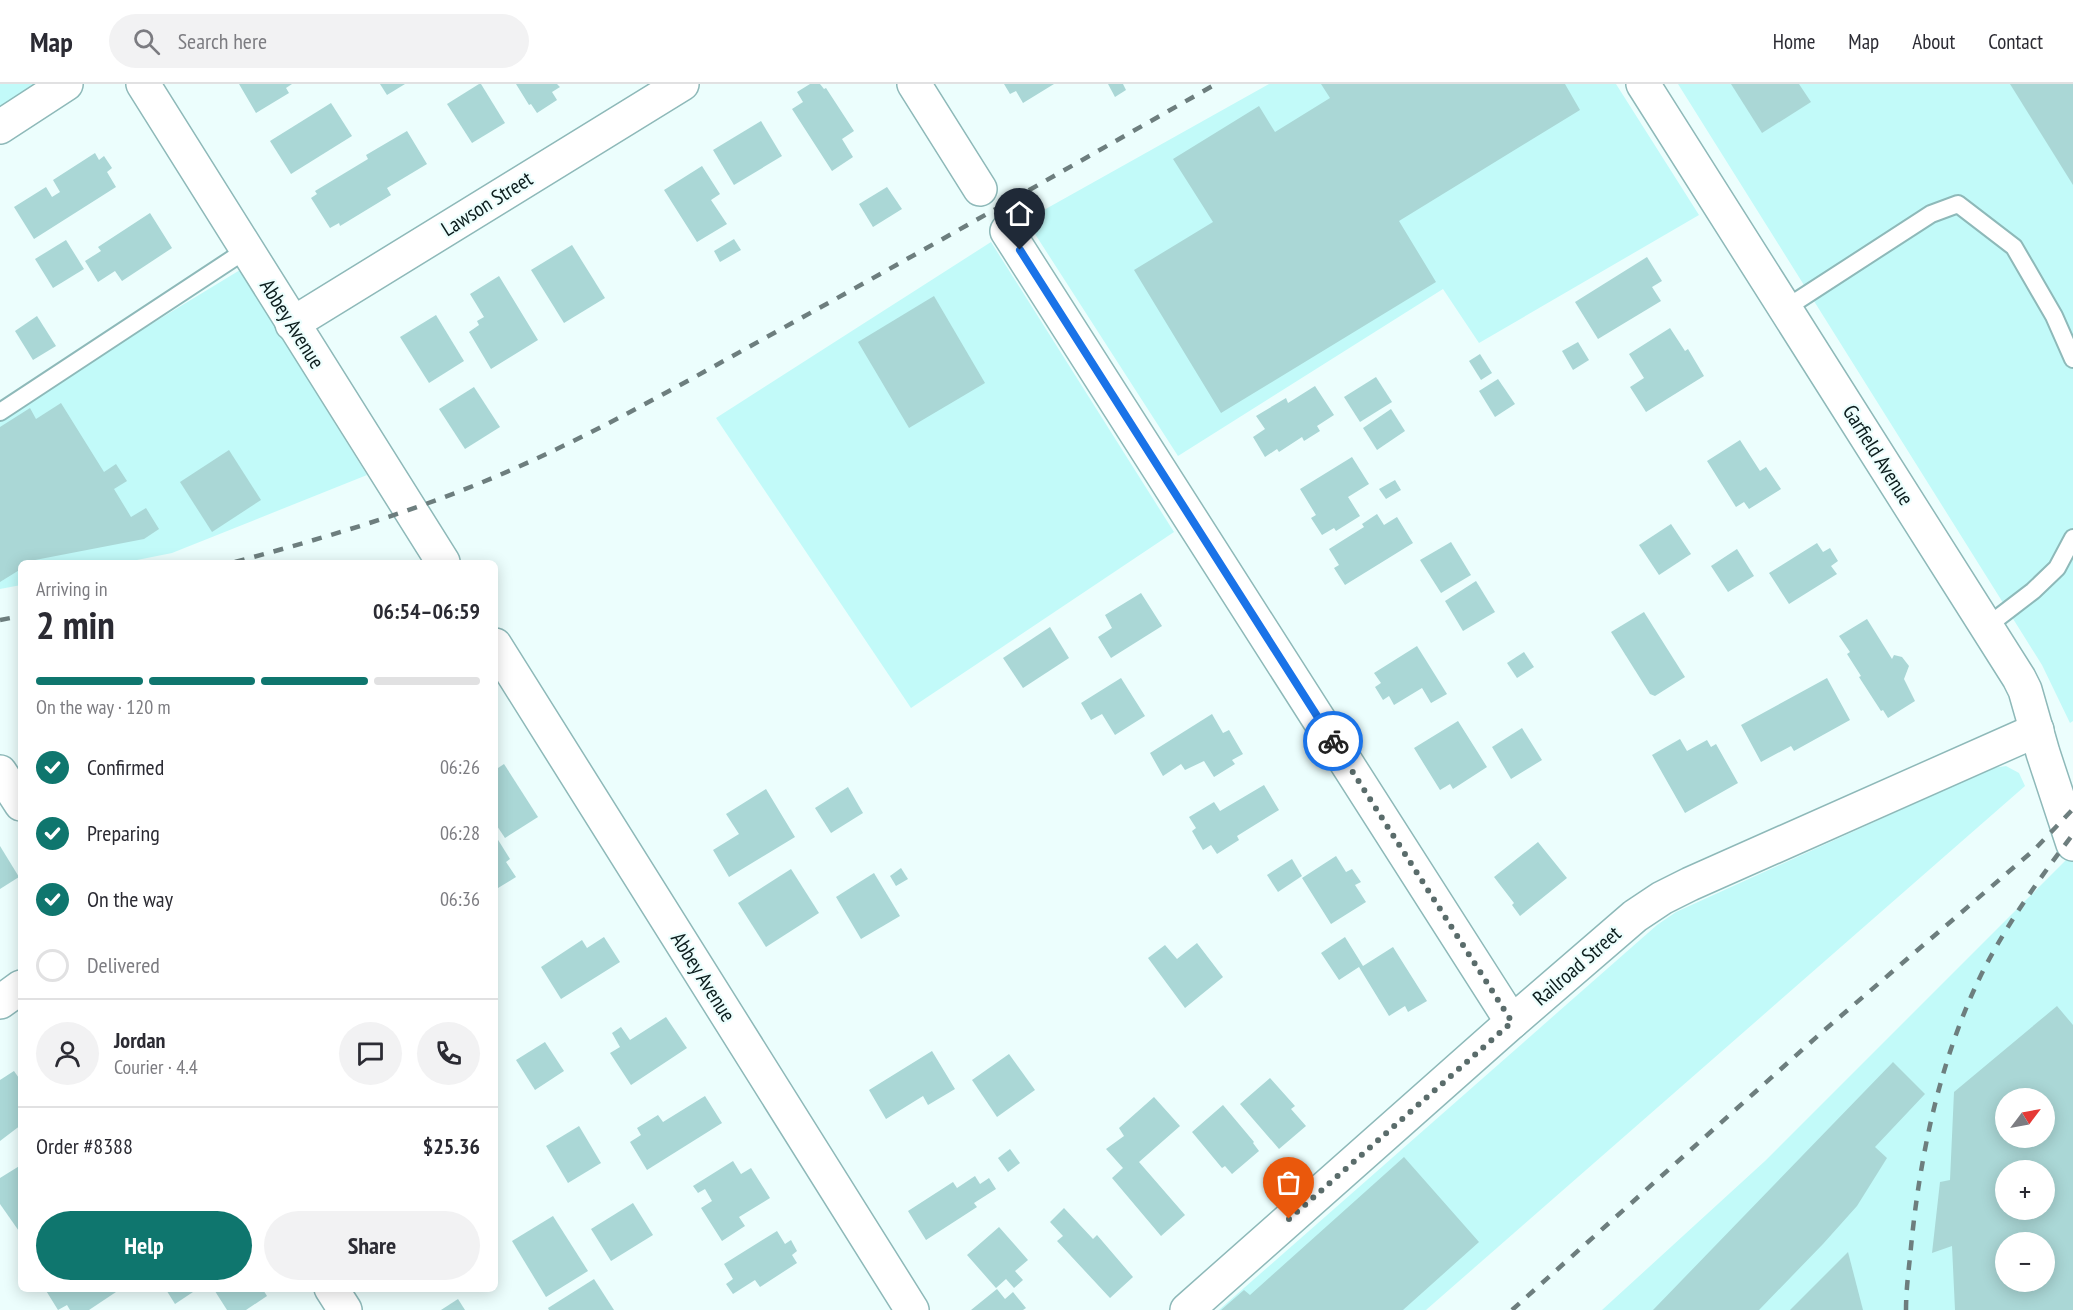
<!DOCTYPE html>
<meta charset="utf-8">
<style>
:root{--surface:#fff;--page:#f2f2f3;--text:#2b2b33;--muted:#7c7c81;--line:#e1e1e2;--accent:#0f766e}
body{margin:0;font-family:"PT Sans Narrow",sans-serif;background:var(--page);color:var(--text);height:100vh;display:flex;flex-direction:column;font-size:22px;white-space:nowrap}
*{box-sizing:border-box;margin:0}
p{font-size:20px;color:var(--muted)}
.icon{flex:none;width:33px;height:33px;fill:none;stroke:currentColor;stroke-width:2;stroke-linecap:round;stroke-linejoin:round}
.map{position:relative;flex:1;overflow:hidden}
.details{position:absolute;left:18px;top:476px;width:480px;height:732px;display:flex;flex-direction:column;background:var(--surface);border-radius:9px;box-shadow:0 3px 15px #0003}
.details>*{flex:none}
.needle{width:39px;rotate:58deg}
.buttons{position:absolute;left:1995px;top:1004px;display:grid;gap:12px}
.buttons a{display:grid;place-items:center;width:60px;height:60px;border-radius:50%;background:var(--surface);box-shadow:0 3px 15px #0003;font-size:30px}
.pin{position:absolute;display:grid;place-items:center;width:51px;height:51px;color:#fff;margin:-62px -26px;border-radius:50% 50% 50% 0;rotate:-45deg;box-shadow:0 0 6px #0007}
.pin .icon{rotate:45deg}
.courier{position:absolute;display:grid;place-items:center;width:60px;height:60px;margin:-30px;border:4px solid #1a73e8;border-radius:50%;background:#fff;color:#222;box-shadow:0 2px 8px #0007}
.summary em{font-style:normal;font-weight:600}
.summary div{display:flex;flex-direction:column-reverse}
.summary{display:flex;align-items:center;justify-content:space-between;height:102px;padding:0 18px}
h1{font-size:39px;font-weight:600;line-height:45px}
.bar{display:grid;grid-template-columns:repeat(4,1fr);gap:9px 6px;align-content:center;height:72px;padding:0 18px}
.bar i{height:8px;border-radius:4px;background:var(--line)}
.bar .current{background:var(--accent)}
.bar p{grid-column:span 4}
.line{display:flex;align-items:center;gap:15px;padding:0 18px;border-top:2px solid var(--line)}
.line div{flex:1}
.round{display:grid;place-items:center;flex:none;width:63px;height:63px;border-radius:32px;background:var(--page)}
ol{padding:0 18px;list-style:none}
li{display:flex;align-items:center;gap:18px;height:66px}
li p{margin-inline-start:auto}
li .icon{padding:6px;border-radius:50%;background:var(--accent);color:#fff;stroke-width:4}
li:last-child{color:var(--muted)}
li i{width:33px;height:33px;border:3px solid var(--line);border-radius:50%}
.action{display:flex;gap:12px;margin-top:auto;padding:12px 18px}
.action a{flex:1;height:69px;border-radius:36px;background:var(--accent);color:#fff;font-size:24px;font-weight:600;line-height:69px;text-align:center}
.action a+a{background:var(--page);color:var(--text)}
header{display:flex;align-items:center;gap:36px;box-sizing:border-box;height:84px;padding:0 30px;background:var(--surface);border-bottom:2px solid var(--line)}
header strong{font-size:28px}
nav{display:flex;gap:33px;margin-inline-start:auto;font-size:21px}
.search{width:420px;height:54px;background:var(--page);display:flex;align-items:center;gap:15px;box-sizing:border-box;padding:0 21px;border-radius:33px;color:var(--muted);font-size:22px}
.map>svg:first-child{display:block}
.built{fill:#c2faf9;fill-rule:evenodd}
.building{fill:#aad7d6;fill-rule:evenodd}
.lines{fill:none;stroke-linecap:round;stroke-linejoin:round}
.lane-casing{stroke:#8eb9b9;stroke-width:20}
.street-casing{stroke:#8eb9b9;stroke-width:36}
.lane{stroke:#fff;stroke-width:16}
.street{stroke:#fff;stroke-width:33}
.rail{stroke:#6d7e7e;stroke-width:4.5;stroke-dasharray:10 10;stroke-linecap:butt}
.done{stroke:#5a6c6b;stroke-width:6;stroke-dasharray:0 10.8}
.route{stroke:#1a73e8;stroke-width:8}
.labels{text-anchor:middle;stroke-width:4.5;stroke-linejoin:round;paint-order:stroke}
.street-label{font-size:21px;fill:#0c1d1d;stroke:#ecfefd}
</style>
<header>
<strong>Map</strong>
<div class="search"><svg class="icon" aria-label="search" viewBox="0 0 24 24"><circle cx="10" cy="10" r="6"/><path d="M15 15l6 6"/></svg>Search here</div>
<nav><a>Home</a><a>Map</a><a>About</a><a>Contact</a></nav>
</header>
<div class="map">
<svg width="2073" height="1226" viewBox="0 0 2073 1226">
<rect width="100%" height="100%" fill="#ecfefd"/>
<g class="built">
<polygon points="0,0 37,0 0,22"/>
<polygon points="1269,0 1616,0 1699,131 1479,259 1443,205 1178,372 1026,136"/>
<polygon points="1678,0 2073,0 2073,637 2070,639 2042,581"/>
<polygon points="991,158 1174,448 911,624 716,334"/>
<polygon points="240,186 367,391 172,469 127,478 21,478 21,501 0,505 0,332"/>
<polygon points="2006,682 2019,689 2025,702 1426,1226 1219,1226 1657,841 1676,828 1993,684"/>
<path d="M 2073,769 L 2073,1226 L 1602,1226 L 1765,1077 ZM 2006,1014 L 2044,1014 L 2044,1053 L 2006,1053 ZM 2006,1086 L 2044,1086 L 2044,1125 L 2006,1125 ZM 2006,1158 L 2044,1158 L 2044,1197 L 2006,1197 Z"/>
</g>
<g class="building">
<polygon points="239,0 292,0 286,4 289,9 256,29"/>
<polygon points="380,0 405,0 387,11"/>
<polygon points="479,0 481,0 505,39 472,59 447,20"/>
<polygon points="516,0 557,0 560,3 552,8 557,16 537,29 531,20 529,21"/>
<polygon points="810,0 820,0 824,5 826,4 854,47 842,55 853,73 832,87 792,25 803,18 797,8"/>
<polygon points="1004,0 1054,0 1023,19 1016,7 1010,10"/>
<polygon points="1108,0 1123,0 1126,6 1115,13"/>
<polygon points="1321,0 1565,0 1580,26 1399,137 1436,198 1221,329 1134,186 1213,138 1173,75 1259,22 1275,48 1330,14"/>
<polygon points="1731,0 1799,0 1811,18 1762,49"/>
<polygon points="2010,0 2073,0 2073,101"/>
<polygon points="331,19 352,52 291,90 270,57"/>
<polygon points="761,37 782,72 734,101 713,66"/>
<polygon points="407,47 427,80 387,104 391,111 340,142 339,139 330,144 311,114 317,110 315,107 368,75 366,71"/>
<polygon points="95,69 99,76 104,72 112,84 107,88 116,103 34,155 14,123 46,103 52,113 60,108 53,96"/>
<polygon points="702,82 720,110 711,116 727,140 697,158 664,106"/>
<polygon points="887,103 902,125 873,143 859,120"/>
<polygon points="150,129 172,164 122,197 115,187 98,198 85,177 101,167 98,163"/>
<polygon points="734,155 741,166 720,178 714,167"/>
<polygon points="66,156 84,185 53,204 35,175"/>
<polygon points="572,161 605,214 564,239 531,186"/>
<polygon points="1647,173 1662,197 1652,203 1661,217 1598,255 1575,218"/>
<polygon points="499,192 538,256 491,285 469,248 479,241 477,237 484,233 470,210"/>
<polygon points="934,212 985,299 909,344 858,258"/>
<polygon points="436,231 464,277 429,299 400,253"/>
<polygon points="37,232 56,262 33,276 15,247"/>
<polygon points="1670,244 1685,267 1688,265 1704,292 1646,328 1630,303 1644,294 1629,270"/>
<polygon points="1578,258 1589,276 1573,286 1562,267"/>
<polygon points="1480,270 1492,289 1481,296 1469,277"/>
<polygon points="1376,293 1392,318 1360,338 1344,313"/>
<polygon points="1498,295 1515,320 1495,333 1479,307"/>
<polygon points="1315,302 1334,331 1317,342 1320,347 1304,357 1302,353 1279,368 1277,365 1265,373 1253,353 1265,345 1256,332 1286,314 1288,319"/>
<polygon points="474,303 500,343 465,365 439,325"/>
<polygon points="61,319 104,388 116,380 127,397 114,405 131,433 146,424 159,445 144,455 35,476 31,478 21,478 21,485 0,498 0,343 30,324 36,335"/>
<polygon points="1391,325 1405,347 1377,366 1363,344"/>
<polygon points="1740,356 1760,387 1766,383 1781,405 1749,425 1744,418 1736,423 1707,377"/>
<polygon points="229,366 261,416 212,448 180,398"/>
<polygon points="1352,373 1369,400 1348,413 1360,432 1336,447 1334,444 1322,451 1311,434 1316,431 1300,405"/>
<polygon points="1395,396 1401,406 1386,415 1379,405"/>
<polygon points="1377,430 1384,441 1397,433 1413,459 1345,501 1334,484 1339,481 1329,465 1364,443 1362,440"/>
<polygon points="1671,440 1691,470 1659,491 1639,461"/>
<polygon points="1451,458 1471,491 1441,509 1420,476"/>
<polygon points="1817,459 1823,468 1830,464 1838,477 1831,482 1837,490 1789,520 1769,489"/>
<polygon points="1737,465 1754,492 1728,508 1711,482"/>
<polygon points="1476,497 1495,528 1463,547 1445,517"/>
<polygon points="1141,509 1162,542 1111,574 1098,553 1112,544 1105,531"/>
<polygon points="1644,528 1685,593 1655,612 1650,610 1611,548"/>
<polygon points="1867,535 1892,575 1894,571 1902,573 1909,582 1904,595 1915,617 1888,634 1883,626 1881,627 1859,593 1861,592 1847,570 1850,568 1839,552"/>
<polygon points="1050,543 1069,574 1023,604 1003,574"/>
<polygon points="1417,562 1447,610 1431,619 1422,604 1394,621 1389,612 1383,616 1375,603 1381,599 1374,589"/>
<polygon points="1524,568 1534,583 1517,594 1507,579"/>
<polygon points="1121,594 1145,632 1115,651 1102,630 1091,636 1081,619"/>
<polygon points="1827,594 1850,636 1794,667 1791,662 1761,678 1741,641"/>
<polygon points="1212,630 1223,649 1229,646 1243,670 1232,676 1235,680 1214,693 1204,677 1185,686 1181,680 1163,692 1150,669"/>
<polygon points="1458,637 1487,683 1453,705 1450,700 1440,706 1414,664"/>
<polygon points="1522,644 1542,676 1511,695 1492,663"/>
<polygon points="1680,655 1687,667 1707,656 1711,663 1716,660 1738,699 1685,729 1652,671"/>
<polygon points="504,680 538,733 505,754 495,739 495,686"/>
<polygon points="1264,701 1279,726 1237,752 1239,756 1217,770 1211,761 1203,766 1192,747 1196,744 1189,733 1214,718 1220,727"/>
<polygon points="848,703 863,729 831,749 815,724"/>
<polygon points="766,705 795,753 729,793 713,766 739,750 726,730"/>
<polygon points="495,751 510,775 506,778 516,793 498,804 495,799"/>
<polygon points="1538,758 1567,794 1520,832 1512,821 1514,819 1494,793"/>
<polygon points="0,762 19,793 0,805"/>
<polygon points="1336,772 1346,788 1352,785 1361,798 1355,801 1366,818 1331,840 1302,794"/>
<polygon points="1292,775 1302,792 1278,808 1267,791"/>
<polygon points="901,784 908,795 896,802 890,792"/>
<polygon points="791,785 819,829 766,863 738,819"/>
<polygon points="874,789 900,832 861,855 836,813"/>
<polygon points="604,853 620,878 561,915 541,883 582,856 587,864"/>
<polygon points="1345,853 1363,882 1393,863 1427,917 1408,928 1405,922 1389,932 1359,883 1339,896 1321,869"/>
<polygon points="1197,859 1223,893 1185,924 1148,874 1165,861 1177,875"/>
<path d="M 2057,922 L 2073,941 L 2073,1226 L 1955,1226 L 1952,1162 L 1932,1169 L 1940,1098 L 1950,1096 L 1954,1008 ZM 2006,1014 L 2044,1014 L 2044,1053 L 2006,1053 ZM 2006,1086 L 2044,1086 L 2044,1125 L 2006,1125 ZM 2006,1158 L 2044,1158 L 2044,1197 L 2006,1197 Z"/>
<polygon points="666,933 687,964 631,1001 610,969 620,963 612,949 621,943 630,956"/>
<polygon points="545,958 564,987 535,1006 516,976"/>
<polygon points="932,967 955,1005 928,1021 923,1012 886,1035 869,1006"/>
<polygon points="1009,970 1035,1006 997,1033 972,996"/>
<polygon points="1893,978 1925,1010 1875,1063 1887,1074 1857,1122 1823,1160 1759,1226 1653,1226"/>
<polygon points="14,987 21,997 21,1041 0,1057 0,996"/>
<polygon points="1270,994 1295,1022 1291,1025 1306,1042 1279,1065 1240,1020"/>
<polygon points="705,1012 722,1039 647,1086 630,1058 641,1051 637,1044 658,1031 663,1038"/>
<polygon points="1154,1013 1180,1042 1139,1078 1185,1131 1161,1152 1112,1094 1123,1084 1106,1065 1124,1052 1119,1044"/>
<polygon points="1223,1021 1254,1058 1253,1059 1259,1067 1232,1090 1225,1082 1222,1084 1192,1048"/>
<polygon points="579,1042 601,1079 568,1099 546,1062"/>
<polygon points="1010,1065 1020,1079 1008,1088 998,1074"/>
<polygon points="1404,1073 1479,1158 1403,1226 1221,1226 1244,1206 1250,1211"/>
<polygon points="733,1077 741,1090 751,1084 770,1114 739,1133 745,1142 722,1157 701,1124 712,1117 705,1105 698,1109 693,1102"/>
<polygon points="21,1081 21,1150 0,1120 0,1094"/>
<polygon points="975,1092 980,1100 989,1094 996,1105 974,1119 977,1123 926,1156 908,1127 953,1098 957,1104"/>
<polygon points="633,1119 653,1151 611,1177 591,1145"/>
<polygon points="1064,1124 1093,1155 1097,1151 1133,1193 1110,1214 1057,1157 1063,1152 1050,1138"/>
<polygon points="553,1132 588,1187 546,1213 512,1157"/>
<polygon points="999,1143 1028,1176 1015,1187 1023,1196 1014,1204 1006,1195 996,1204 967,1171"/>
<polygon points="777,1147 785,1160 791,1156 797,1167 792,1171 797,1179 760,1203 755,1196 733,1210 726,1200 733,1195 724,1180"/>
<polygon points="1848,1168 1863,1226 1790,1226"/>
<polygon points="594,1195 614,1226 549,1226 548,1224"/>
<polygon points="46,1204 122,1204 89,1226 70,1226 67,1221 58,1226 45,1205"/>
<polygon points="165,1204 199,1204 175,1220"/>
<polygon points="213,1204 262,1204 267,1212 246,1226 227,1226"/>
<polygon points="997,1205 1005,1215 1013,1208 1026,1224 1023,1226 971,1226"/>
<polygon points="458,1215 465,1226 441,1226"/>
</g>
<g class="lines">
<g class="lane-casing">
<g id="lane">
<polyline points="1786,224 1931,130 1958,120 2014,163 2054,232 2073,275"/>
<polyline points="0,328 246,166"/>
<polyline points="1986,543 2033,507 2057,484 2073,454"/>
</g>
</g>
<g class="street-casing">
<g id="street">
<polyline points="143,0 443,478"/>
<polyline points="914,0 980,105"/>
<polyline points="1643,0 2019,594 2025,606 2043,669 2073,760"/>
<polyline points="0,43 66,0"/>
<polyline points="1007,147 1512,938"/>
<polyline points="292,240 682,0"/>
<polyline points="495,561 912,1226"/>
<polyline points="0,688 21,720"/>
<polyline points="0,918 21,903"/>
<polyline points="331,1204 345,1226"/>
<polyline points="1187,1226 1512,938 1635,832 1662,814 1690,800 2037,646"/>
</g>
</g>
<use href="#lane" class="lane"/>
<use href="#street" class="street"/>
<g class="rail">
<path d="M 235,478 C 328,453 423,425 511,386 C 609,343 701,289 794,238 C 935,160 1075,80 1216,0"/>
<polyline points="0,536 21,532"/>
<polyline points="1512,1226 1821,949 2034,766 2073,725"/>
<path d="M 1906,1226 C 1906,1205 1909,1184 1911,1163 C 1920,1070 1941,971 1983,887 C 2008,838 2040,794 2073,750"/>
</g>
</g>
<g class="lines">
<polyline class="done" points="1289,1135 1512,938 1333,657"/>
<polyline class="route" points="1020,166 1333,657"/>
</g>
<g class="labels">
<g class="street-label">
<text transform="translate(487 120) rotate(-32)" y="7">Lawson Street</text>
<text transform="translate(292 240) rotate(58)" y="7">Abbey Avenue</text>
<text transform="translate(1878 371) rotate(58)" y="7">Garfield Avenue</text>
<text transform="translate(1577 882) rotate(-41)" y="7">Railroad Street</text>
<text transform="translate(703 893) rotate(58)" y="7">Abbey Avenue</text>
</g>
</g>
</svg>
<div class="buttons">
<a><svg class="needle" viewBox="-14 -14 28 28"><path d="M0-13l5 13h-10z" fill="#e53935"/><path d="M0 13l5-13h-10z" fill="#7c7c81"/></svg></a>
<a>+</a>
<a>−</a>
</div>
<div class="pin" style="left:1289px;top:1135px;background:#ea580c"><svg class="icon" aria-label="bag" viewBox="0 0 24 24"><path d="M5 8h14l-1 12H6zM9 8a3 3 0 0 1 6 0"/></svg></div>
<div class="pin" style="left:1020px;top:166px;background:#1f2937"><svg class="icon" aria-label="home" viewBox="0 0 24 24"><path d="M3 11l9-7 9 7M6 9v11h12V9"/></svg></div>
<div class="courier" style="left:1333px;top:657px"><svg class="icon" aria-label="bike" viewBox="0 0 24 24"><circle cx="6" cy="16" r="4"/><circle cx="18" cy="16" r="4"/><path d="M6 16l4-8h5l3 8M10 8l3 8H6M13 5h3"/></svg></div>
<section class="details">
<div class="summary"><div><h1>2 min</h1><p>Arriving in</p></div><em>06:54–06:59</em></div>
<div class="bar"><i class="current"></i><i class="current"></i><i class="current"></i><i></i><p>On the way · 120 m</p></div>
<ol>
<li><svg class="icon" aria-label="check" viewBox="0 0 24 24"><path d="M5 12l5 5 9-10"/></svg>Confirmed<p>06:26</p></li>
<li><svg class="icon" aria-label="check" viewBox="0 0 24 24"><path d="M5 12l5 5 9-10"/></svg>Preparing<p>06:28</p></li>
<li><svg class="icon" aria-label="check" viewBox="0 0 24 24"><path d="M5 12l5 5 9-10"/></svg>On the way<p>06:36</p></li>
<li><i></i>Delivered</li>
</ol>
<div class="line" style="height:108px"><a class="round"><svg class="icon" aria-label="person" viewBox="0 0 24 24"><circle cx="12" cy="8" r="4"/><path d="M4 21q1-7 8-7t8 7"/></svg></a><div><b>Jordan</b><p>Courier · 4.4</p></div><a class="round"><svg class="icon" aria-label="chat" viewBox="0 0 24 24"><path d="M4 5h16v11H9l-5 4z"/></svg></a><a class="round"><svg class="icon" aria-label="phone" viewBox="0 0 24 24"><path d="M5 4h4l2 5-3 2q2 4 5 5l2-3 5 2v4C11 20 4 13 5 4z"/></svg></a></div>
<div class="line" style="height:78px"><div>Order #8388</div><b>$25.36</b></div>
<div class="action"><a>Help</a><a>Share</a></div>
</section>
</div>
